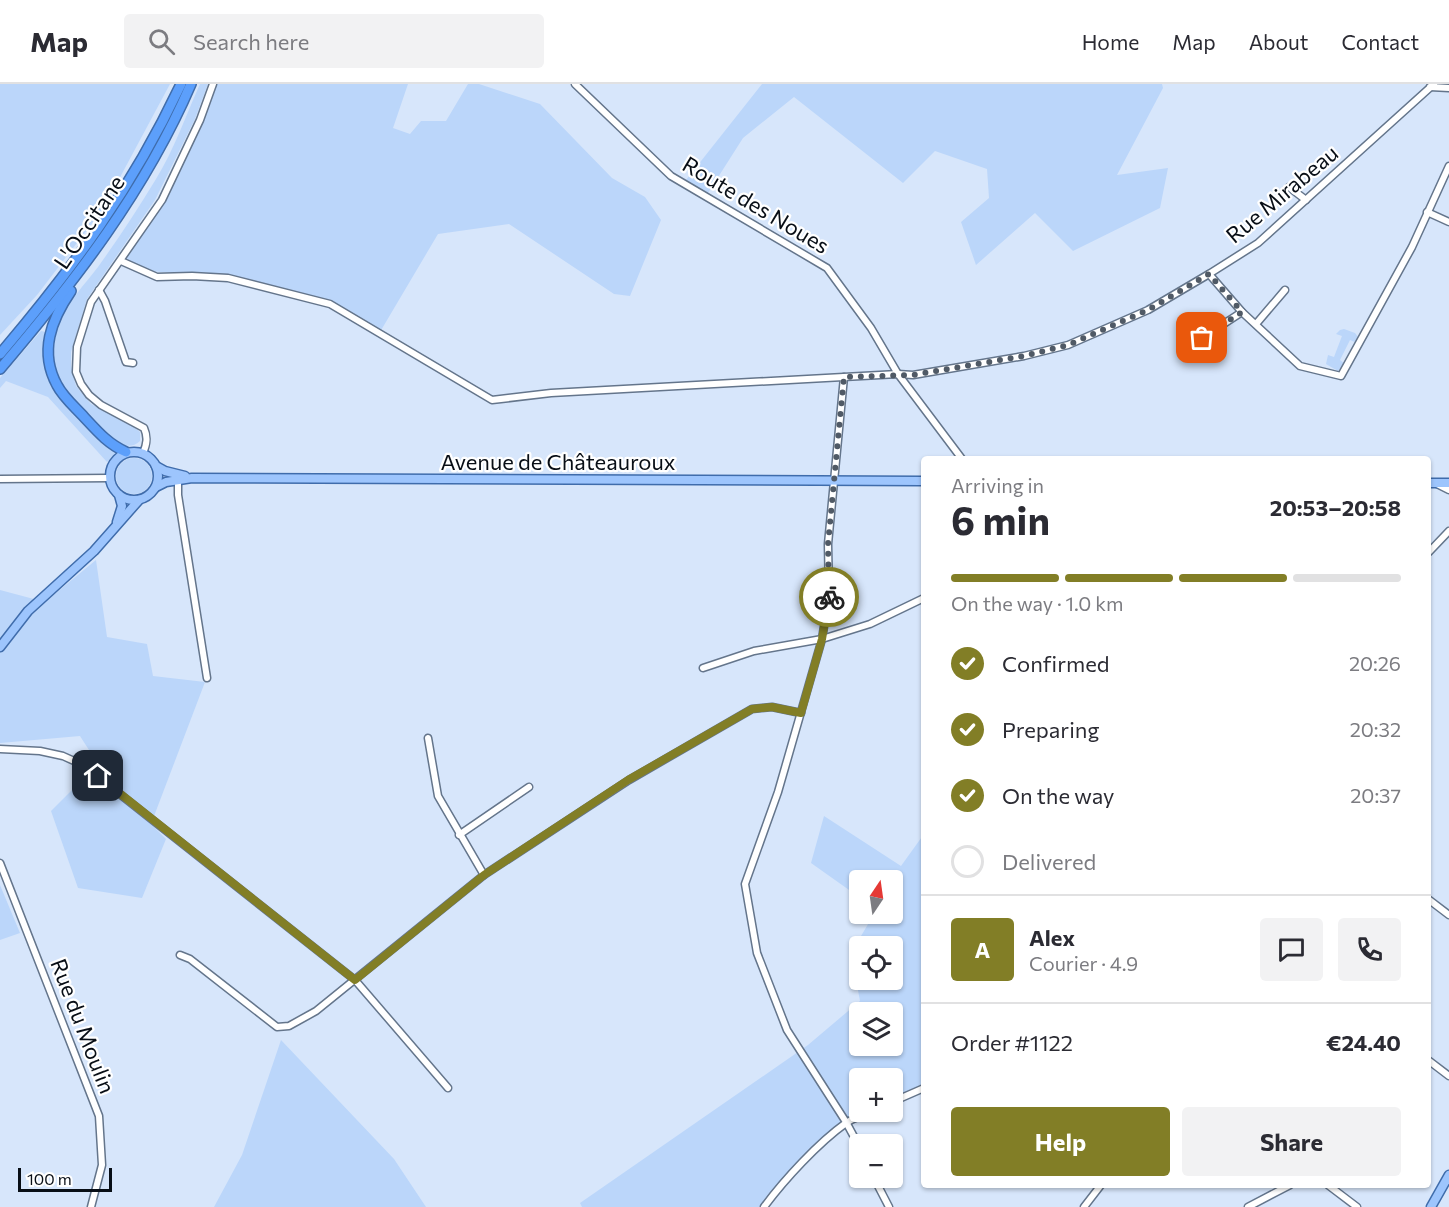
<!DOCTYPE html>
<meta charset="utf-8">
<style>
:root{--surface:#fff;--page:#f2f2f3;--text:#2b2b33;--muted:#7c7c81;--line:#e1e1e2;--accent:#827e26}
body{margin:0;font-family:Commissioner,sans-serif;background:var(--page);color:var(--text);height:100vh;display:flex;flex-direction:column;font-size:22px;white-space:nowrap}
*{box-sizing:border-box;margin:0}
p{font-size:20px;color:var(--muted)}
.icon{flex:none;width:33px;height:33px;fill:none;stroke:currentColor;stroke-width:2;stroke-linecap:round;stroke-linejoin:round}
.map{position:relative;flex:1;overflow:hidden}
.drawer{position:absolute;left:921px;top:372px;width:510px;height:732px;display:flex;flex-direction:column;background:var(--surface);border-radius:6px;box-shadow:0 2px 4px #0004}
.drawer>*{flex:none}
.needle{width:39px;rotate:13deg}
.controls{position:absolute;left:849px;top:786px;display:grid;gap:12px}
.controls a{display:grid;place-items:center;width:54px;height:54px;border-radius:6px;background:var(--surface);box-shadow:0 2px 4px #0004;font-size:30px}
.scale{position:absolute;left:18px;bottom:15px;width:94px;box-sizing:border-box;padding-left:6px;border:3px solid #080e16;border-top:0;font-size:16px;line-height:21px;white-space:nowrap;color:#080e16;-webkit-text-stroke:4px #fff;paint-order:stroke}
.pin{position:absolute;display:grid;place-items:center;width:51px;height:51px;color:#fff;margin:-26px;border-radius:12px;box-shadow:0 3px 9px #0006}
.courier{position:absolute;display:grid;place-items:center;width:60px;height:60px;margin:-30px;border:4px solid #827e26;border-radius:50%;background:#fff;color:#222;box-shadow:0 2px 8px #0007}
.summary em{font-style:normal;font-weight:700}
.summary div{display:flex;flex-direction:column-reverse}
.summary{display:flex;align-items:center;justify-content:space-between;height:102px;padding:0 30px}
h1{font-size:39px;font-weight:700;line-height:45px}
.bar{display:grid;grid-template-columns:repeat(4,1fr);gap:9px 6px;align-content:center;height:72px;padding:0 30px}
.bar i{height:8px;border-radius:4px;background:var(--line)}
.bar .current{background:var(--accent)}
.bar p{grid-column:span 4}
.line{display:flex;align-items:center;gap:15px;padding:0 30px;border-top:2px solid var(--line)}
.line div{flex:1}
.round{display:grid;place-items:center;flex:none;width:63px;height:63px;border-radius:6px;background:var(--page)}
ol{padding:0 30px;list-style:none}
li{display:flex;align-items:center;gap:18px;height:66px}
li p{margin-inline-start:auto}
li .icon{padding:6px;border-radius:50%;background:var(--accent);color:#fff;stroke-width:4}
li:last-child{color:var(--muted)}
li i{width:33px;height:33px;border:3px solid var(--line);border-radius:50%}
.cta{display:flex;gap:12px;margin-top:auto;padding:12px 30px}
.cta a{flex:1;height:69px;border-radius:6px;background:var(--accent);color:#fff;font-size:24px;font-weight:700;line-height:69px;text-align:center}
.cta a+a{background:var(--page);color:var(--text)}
header{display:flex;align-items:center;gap:36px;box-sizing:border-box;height:84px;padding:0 30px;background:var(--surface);border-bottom:2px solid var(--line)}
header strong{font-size:28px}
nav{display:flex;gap:33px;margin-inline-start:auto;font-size:21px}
.search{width:420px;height:54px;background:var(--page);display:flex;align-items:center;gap:15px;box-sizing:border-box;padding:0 21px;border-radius:6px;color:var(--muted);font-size:22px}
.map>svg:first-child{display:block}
.green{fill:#bbd6fa;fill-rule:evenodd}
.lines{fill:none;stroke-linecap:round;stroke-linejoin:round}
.minor-casing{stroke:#64758b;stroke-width:9}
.major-casing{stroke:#3f6cab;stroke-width:11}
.highway-casing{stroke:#3f6cab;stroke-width:12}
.minor{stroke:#fff;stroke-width:6}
.major{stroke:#9dc5fd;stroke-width:8}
.highway{stroke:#5c9ffb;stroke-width:9}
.done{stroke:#505a66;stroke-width:6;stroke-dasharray:0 10.8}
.route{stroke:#827e26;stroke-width:8}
.labels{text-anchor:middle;stroke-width:4.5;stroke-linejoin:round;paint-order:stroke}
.street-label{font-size:22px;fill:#080e16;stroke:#fff}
</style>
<header>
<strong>Map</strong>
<div class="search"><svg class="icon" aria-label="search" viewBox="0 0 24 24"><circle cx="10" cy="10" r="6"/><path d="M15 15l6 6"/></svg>Search here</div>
<nav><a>Home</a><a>Map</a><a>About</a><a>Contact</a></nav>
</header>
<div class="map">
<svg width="1449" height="1123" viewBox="0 0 1449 1123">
<rect width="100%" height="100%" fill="#d7e6fb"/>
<g class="green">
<polygon points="0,0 170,0 103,125 37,211 0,251"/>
<path d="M 200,0 L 208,0 L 195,35 L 155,116 L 87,215 L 71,268 L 71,282 L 76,302 L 91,320 L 130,340 L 140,348 L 140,357 C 127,369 112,356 102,345 C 86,328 58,305 55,280 C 53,268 54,251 59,239 C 68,218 84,201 98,183 C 118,155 138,125 156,95 C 174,66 186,31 200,0 Z"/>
<polygon points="216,0 408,0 393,44 410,50 421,37 446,37 468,0 479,0 540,20 612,94 645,113 661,136 630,212 614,210 509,140 438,150 380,248 325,222 232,194 149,187 123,179 168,113 206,29"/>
<polygon points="762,0 1162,0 1163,4 1117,91 1168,84 1160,124 1073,167 1035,129 976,181 961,138 989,114 987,85 935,67 903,99 794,13 743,54 708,109 686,96"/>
<polygon points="1344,245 1355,249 1358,253 1357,259 1350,256 1340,276 1345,280 1338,287 1326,280 1328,271 1334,273 1342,252 1336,250 1340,246"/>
<polygon points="41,247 46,248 43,274 47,290 56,308 117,368 107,378 48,313 6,297 0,304 0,294"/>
<circle cx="134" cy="392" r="18"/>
<polygon points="96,476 107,553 147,560 153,592 205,598 151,740 166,755 142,814 78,804 51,727 98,680 80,652 0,659 0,506 45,518"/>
<path d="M 824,732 L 901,782 L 924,750 L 924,1001 L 893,1014 L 892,994 L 860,994 L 860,1028 L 862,1028 L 823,1058 L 765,1123 L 582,1123 L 580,1119 L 808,961 L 860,917 L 851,869 L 874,830 L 892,830 L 892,796 L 860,796 L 859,813 L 811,779 ZM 860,862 L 892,862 L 892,896 L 860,896 ZM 860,928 L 892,928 L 892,962 L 860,962 Z"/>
<polygon points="0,801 20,849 0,856"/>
<polygon points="281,956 394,1075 426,1123 214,1123 242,1071"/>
</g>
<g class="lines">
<g class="minor-casing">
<g id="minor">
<polyline points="575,0 671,92 827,184 871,244 898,290 962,375"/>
<polyline points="1430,3 1449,4"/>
<polyline points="1289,103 1306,116"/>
<polyline points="1427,128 1449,138"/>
<polyline points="121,177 157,193 192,192 228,194 330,220 492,316 551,309 898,290 913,291 1024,272 1068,261 1148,226 1209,190 1258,159 1434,0"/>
<polyline points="1209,190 1242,228 1300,282 1341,292 1412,163 1449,82"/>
<polyline points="99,206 105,217 126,278 133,279"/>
<polyline points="1256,240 1285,206"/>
<polyline points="1202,254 1242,228"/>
<polyline points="844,293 828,460 829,511 822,555 778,708 745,800 757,869 787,946 846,1038 860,1064"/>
<path d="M 143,369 C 147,360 148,353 144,344 L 101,321 L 89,311 L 81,300 L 76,288 L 77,263 L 91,218 L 162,116 L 200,36 L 213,0"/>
<polyline points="178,393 178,411 207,594"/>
<polyline points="0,395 109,394"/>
<polyline points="1437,400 1449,406"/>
<polyline points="1428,469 1449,447"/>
<polyline points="703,584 754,567 822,555 870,540 924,514"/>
<polyline points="428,654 438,712 484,791"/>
<polyline points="0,665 40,667 63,672 83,681 355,896 448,1004"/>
<polyline points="459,751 529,703"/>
<polyline points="0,779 99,1032 102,1081 91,1123"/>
<polyline points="1428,815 1449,831"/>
<polyline points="180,871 190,875 277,943 289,942 316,927 484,791 629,696 752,625 772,623 801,629"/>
<polyline points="1428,976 1449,992"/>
<polyline points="892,1018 924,1004"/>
<polyline points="874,1094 889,1123"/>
<polyline points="1328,1101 1357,1123"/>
<path d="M 764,1123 C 784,1096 818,1059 846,1039 C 853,1034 863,1031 871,1028"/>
<polyline points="1084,1123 1101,1101"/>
<polyline points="1248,1123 1290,1101"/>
</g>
</g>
<g class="major-casing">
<g id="major">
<circle cx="134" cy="392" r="24"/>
<polyline points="156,382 165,387 185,392"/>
<polyline points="1428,399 1449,399"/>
<polyline points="156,403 166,398 192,394 924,397"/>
<polyline points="117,438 122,422 119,411"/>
<polyline points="0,563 28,527 94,467 139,416"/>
<polyline points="1431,1123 1449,1091"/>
</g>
</g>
<g class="highway-casing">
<g id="highway">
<path d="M 71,207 C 51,236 39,268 57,301 C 63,313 75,323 84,333 C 97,347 108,360 126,368"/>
<path d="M 0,270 C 74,183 132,104 181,0"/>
<path d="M 0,285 C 75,197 145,107 191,0"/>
</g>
</g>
<use href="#minor" class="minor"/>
<use href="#major" class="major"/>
<use href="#highway" class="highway"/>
</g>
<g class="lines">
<polyline class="done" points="829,513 828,460 844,293 913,291 1024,272 1068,261 1148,226 1209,190 1242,228 1202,254"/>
<polyline class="route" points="98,692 355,896 484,791 628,696 752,625 772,623 801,629 822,555 829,513"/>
</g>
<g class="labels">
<g class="street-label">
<text transform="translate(1282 110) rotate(-40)" y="8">Rue Mirabeau</text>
<text transform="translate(756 121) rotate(31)" y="8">Route des Noues</text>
<text transform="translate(89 138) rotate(-56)" y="8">L'Occitane</text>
<text x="558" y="386">Avenue de Châteauroux</text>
<text transform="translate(83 942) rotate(69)" y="8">Rue du Moulin</text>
</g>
</g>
</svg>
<div class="controls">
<a><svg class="needle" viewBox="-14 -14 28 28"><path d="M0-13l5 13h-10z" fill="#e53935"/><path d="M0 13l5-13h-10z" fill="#7c7c81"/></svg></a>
<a><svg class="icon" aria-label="locate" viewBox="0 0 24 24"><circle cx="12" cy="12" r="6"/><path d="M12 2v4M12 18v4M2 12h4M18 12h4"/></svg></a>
<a><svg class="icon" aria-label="layers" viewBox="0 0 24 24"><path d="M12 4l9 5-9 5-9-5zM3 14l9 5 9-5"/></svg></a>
<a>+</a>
<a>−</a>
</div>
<div class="scale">100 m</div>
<div class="pin" style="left:1202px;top:254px;background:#ea580c"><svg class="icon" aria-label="bag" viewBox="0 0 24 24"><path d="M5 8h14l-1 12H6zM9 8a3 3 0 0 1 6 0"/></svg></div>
<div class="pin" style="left:98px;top:692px;background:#1f2937"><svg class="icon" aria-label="home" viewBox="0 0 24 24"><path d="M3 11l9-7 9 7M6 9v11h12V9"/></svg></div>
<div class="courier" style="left:829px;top:513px"><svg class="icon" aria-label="bike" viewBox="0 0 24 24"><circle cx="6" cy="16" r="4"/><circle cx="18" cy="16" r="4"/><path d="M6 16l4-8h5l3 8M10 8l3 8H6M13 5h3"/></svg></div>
<section class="drawer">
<div class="summary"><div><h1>6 min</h1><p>Arriving in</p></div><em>20:53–20:58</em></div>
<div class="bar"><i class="current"></i><i class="current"></i><i class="current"></i><i></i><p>On the way · 1.0 km</p></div>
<ol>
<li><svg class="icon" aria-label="check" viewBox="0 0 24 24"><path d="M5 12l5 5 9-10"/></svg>Confirmed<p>20:26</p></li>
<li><svg class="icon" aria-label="check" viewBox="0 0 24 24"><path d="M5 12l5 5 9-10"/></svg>Preparing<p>20:32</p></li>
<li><svg class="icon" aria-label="check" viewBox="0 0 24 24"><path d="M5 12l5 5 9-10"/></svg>On the way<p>20:37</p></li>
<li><i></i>Delivered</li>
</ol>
<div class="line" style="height:108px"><b class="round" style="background:var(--accent);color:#fff">A</b><div><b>Alex</b><p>Courier · 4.9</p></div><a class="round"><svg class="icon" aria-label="chat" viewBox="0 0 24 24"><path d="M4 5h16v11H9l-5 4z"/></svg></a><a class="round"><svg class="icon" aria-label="phone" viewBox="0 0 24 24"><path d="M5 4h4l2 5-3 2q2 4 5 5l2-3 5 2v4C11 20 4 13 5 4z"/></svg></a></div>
<div class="line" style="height:78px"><div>Order #1122</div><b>€24.40</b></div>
<div class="cta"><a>Help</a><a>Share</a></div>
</section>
</div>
